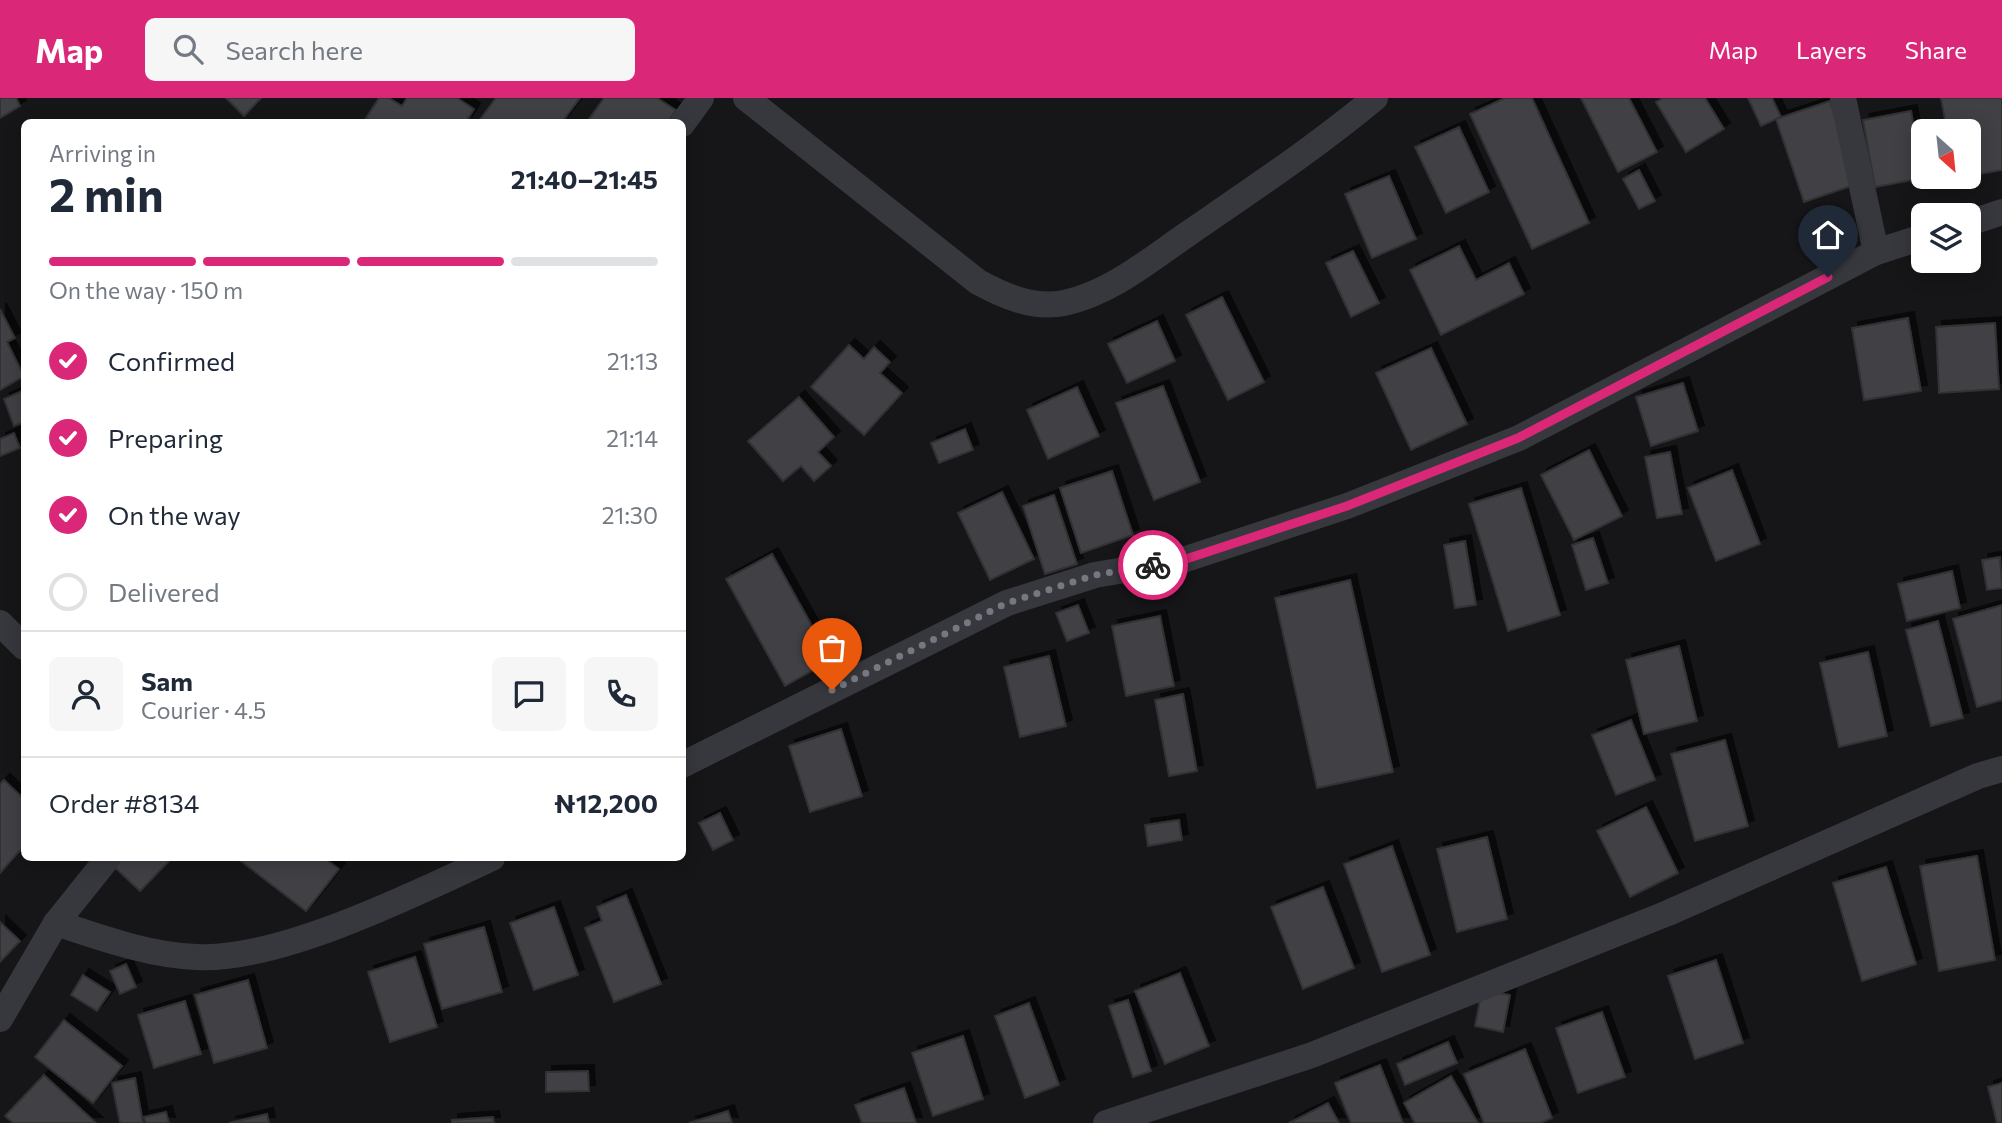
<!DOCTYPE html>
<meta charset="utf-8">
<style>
:root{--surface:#fff;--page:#f6f6f7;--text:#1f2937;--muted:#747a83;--line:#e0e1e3;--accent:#db2777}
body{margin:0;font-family:Commissioner,sans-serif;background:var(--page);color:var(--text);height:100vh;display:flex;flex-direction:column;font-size:26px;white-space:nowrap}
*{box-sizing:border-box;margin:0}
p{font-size:23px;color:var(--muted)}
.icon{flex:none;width:38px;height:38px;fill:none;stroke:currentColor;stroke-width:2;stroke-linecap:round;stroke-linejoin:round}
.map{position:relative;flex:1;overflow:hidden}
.drawer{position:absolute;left:21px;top:21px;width:665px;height:742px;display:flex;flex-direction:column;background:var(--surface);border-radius:10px;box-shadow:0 4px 18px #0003}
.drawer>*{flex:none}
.needle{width:46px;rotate:153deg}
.fabs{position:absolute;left:1911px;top:21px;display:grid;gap:14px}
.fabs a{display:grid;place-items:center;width:70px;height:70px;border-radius:10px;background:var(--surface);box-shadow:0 4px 18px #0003;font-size:35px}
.pin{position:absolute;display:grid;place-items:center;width:60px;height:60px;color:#fff;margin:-72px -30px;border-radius:50% 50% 50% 0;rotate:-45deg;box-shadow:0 0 7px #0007}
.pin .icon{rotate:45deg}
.courier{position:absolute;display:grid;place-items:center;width:70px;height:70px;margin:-35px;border:5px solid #db2777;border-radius:50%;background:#fff;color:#222;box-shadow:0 2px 9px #0007}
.head em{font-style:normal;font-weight:700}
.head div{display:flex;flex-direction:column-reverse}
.head{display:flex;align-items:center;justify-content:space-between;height:119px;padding:0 28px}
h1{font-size:46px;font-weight:700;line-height:52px}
.bar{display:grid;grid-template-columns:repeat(4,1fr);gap:10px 7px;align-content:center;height:84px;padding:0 28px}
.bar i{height:9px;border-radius:5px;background:var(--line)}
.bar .active{background:var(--accent)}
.bar p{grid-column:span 4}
.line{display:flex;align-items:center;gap:18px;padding:0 28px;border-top:2px solid var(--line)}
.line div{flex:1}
.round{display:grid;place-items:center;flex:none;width:74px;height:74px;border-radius:10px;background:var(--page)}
ol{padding:0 28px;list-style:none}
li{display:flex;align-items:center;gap:21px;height:77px}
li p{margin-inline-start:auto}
li .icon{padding:7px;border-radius:50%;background:var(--accent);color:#fff;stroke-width:4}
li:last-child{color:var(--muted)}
li i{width:38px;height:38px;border:4px solid var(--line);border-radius:50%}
header{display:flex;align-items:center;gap:42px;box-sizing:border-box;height:98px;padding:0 35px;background:var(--accent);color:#fff}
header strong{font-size:33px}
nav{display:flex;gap:38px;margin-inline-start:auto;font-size:24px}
.search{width:490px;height:63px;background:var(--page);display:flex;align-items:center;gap:18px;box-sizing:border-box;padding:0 24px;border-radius:10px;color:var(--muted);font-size:26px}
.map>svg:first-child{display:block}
.building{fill:#404145;stroke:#303034;stroke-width:2;filter:url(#shadow)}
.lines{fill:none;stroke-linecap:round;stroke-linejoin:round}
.minor{stroke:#37383d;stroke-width:26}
.done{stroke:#757880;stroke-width:7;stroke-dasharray:0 12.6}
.route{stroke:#db2777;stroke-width:9}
</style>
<header>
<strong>Map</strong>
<div class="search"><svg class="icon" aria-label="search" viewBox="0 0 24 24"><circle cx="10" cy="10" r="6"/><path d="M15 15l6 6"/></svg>Search here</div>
<nav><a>Map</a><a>Layers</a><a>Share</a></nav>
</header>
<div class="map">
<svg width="2002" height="1025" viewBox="0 0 2002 1025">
<defs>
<filter id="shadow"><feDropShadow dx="6" dy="-6" stdDeviation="0" flood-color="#0009"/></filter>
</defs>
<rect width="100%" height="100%" fill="#161618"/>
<g class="building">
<polygon points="0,0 16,0 20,8 0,20"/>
<polygon points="226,0 261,0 244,18"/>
<polygon points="379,0 389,0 402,8 407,0 457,0 474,11 466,24 374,24 366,20"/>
<polygon points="496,0 580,0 562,24 478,24"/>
<polygon points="604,0 657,0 676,12 668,24 587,24"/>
<polygon points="1505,0 1532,0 1589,125 1532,151 1470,16"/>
<polygon points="1581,0 1629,0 1657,54 1618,74"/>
<polygon points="1663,0 1705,0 1724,31 1686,54 1656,4"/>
<polygon points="1748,0 1772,0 1781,19 1761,28"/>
<polygon points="1941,0 2002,0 2002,72 1969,78 1969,33 1947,33"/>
<polygon points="1830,3 1857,86 1804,104 1776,21"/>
<polygon points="1911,13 1923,80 1875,89 1863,22"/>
<polygon points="1459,29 1489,94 1446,115 1415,49"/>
<polygon points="1639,72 1655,103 1639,111 1623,81"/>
<polygon points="1389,78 1416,141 1372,160 1345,96"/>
<polygon points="1459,148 1476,182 1509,165 1524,196 1441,237 1410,172"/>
<polygon points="1353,153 1379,205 1351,219 1326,165"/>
<polygon points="1222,199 1264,284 1228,302 1186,217"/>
<polygon points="0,211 15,240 7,244 24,278 0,292"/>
<polygon points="1908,220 1921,293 1864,302 1852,230"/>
<polygon points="1157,223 1175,263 1127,285 1108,246"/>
<polygon points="1995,225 1999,291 1939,295 1936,229"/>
<polygon points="849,247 864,261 874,249 890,264 880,275 902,295 864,337 811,289"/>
<polygon points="1431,250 1467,326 1411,352 1376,275"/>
<polygon points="1683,285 1698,333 1651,348 1636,299"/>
<polygon points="1163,288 1200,384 1154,402 1116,305"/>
<polygon points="1077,289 1099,338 1048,361 1027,312"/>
<polygon points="24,292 24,324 14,328 4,301"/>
<polygon points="799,299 834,339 818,354 831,368 814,383 801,368 783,383 748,343"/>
<polygon points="965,331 973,352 939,365 931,345"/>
<polygon points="14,335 20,350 0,358 0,341"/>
<polygon points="1589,352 1622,418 1574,442 1541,377"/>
<polygon points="1670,354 1682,416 1657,420 1645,359"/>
<polygon points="1732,372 1760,446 1716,463 1688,390"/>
<polygon points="1112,373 1133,437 1081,455 1060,390"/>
<polygon points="1521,390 1560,517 1508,533 1469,406"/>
<polygon points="1002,394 1034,461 990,482 958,415"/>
<polygon points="1054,397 1077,466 1045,476 1023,408"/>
<polygon points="1593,440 1608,485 1586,492 1572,447"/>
<polygon points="1465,443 1476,507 1455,510 1444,447"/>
<polygon points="772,456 831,562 785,588 726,481"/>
<polygon points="2000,459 2002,490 1987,492 1982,462"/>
<polygon points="1952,473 1960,510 1907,523 1898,486"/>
<polygon points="1350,482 1393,674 1317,690 1275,500"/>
<polygon points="1078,507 1089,535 1067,543 1056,515"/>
<polygon points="2002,507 2002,602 1977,609 1953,521"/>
<polygon points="1160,518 1174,588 1126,598 1112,528"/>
<polygon points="1938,523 1963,620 1931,628 1906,532"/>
<polygon points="1679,548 1697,623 1644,636 1626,562"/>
<polygon points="1868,554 1887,638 1839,649 1820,565"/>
<polygon points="1049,558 1066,628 1020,639 1004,569"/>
<polygon points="1183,596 1197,673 1169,678 1155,602"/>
<polygon points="1631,622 1655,682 1616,697 1592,637"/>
<polygon points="841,631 862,698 810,714 789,648"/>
<polygon points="1725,642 1748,728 1695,743 1671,656"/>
<polygon points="4,682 24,701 24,748 0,775 0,686"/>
<polygon points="1646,709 1678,775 1630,799 1597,733"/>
<polygon points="720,715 733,742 713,752 699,725"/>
<polygon points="1179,722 1182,742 1148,748 1145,727"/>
<polygon points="1487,739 1507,821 1457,834 1437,751"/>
<polygon points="1392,748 1430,857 1382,874 1344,766"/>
<polygon points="1977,758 1995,862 1939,873 1920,768"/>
<polygon points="118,760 172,760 140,793 112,767"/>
<polygon points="237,760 324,760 339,771 306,813"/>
<polygon points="1886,769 1916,866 1862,883 1833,785"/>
<polygon points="1323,789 1354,870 1303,891 1271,809"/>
<polygon points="626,797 661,886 614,904 585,830 602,823 597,809"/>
<polygon points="554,809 578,877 534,892 510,825"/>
<polygon points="0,824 20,843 0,864"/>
<polygon points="484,829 502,894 442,911 424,846"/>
<polygon points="415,859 437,929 390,944 368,874"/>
<polygon points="1716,862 1743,945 1695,961 1668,878"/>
<polygon points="126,866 136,889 120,896 110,873"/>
<polygon points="1180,875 1209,948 1165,966 1135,893"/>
<polygon points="83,877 110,894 97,913 71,897"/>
<polygon points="248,882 267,950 214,965 195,897"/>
<polygon points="1482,892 1510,897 1503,934 1475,928"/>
<polygon points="1128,902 1151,973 1133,979 1109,908"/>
<polygon points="185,903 201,956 154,970 138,917"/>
<polygon points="1029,905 1059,987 1025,1000 995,918"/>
<polygon points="1602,914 1625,979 1578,995 1556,930"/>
<polygon points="64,922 122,968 93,1005 35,959"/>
<polygon points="963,938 983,1001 933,1018 912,955"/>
<polygon points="1448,944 1457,965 1405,987 1397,966"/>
<polygon points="1525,951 1552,1020 1540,1025 1484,1025 1464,976"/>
<polygon points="1380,967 1403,1025 1351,1025 1335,985"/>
<polygon points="588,973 589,993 546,994 546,974"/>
<polygon points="44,977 96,1025 13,1025 5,1018"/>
<polygon points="1451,978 1478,1025 1415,1025 1404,1005"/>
<polygon points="135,980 143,1025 120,1025 112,985"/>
<polygon points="2002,985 2002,1025 1997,1025 1988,989"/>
<polygon points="904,990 916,1025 862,1025 855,1007"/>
<polygon points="1328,1005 1339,1025 1289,1025"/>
<polygon points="728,1013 732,1025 689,1025"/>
<polygon points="166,1014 169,1025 146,1025 144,1019"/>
<polygon points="267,1016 269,1025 229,1025"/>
<polygon points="493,1019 494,1025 452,1025 452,1022"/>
</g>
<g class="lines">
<g class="minor">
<path d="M 746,0 L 978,184 C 1004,198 1033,211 1064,205 C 1111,195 1151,161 1189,135 C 1253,91 1316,49 1375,0"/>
<polyline points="1843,0 1876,154"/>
<polyline points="682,26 701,0"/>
<polyline points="1969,125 2002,114"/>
<polyline points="0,525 24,549"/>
<polyline points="682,667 1007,505 1095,477 1183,462 1347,408 1519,340 1876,154 1923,139"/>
<path d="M 56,825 C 102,840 148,857 196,859 C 278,864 417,795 492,760"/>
<polyline points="0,921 56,825 108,760"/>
<polyline points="1106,1025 1312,957 1668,815 1978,678 2002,671"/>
</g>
</g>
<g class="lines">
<polyline class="done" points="832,592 1007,505 1095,477 1153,467"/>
<polyline class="route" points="1153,467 1183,462 1347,408 1518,340 1828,179"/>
</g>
</svg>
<div class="fabs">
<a><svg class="needle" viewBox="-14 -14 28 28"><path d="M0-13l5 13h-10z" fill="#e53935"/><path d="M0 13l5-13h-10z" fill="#747a83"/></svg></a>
<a><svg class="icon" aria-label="layers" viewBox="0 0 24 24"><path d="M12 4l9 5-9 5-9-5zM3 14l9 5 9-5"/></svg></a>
</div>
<div class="pin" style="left:832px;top:592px;background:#ea580c"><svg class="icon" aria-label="bag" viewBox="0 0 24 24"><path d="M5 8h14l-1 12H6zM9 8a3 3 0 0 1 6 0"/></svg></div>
<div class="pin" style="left:1828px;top:179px;background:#1f2937"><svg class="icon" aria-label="home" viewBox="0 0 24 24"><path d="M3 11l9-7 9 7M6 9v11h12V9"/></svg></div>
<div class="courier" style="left:1153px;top:467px"><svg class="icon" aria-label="bike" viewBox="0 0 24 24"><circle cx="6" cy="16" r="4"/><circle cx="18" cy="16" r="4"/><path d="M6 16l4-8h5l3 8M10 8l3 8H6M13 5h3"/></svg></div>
<section class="drawer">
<div class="head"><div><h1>2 min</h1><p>Arriving in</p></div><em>21:40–21:45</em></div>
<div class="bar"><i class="active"></i><i class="active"></i><i class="active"></i><i></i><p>On the way · 150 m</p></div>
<ol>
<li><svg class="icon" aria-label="check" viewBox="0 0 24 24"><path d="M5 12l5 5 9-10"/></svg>Confirmed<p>21:13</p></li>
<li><svg class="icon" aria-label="check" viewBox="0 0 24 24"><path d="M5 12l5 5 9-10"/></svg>Preparing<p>21:14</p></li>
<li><svg class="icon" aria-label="check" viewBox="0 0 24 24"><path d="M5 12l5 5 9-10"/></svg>On the way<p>21:30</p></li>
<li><i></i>Delivered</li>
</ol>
<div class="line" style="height:126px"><a class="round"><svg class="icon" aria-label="person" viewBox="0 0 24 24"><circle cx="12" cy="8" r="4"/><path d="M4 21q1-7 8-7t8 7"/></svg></a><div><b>Sam</b><p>Courier · 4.5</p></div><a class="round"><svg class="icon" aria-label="chat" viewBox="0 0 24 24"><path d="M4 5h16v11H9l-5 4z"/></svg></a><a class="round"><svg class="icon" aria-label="phone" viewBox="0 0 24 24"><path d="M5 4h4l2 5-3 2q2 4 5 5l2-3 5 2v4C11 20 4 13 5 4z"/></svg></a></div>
<div class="line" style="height:91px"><div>Order #8134</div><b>₦12,200</b></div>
</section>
</div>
